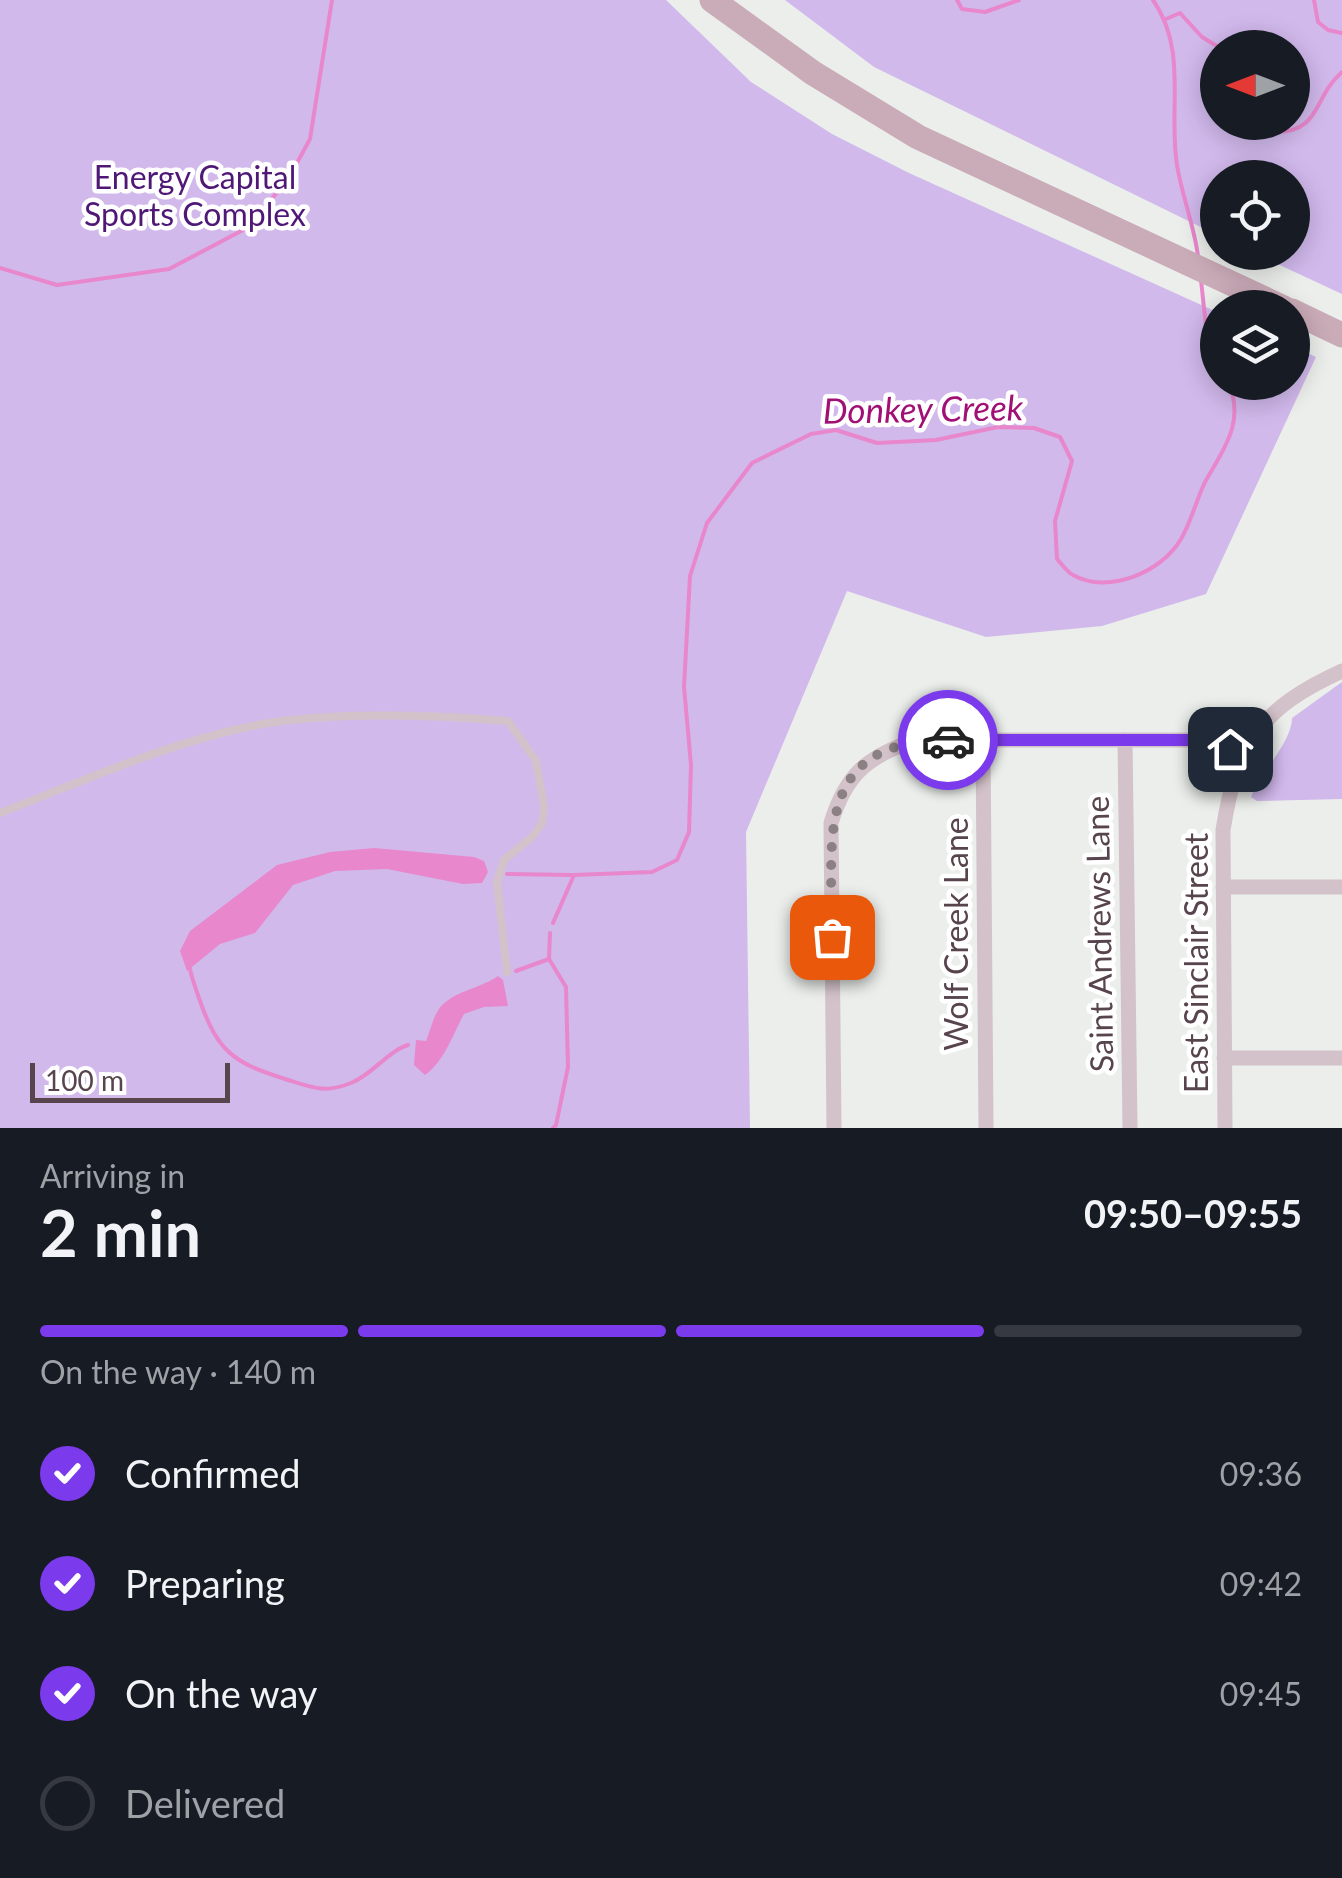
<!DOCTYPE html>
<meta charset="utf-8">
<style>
:root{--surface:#171b24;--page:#20242c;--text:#f1f3f6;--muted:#9ea1a6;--line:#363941;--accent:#7c3aed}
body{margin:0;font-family:Lato,sans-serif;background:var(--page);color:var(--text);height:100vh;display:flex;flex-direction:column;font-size:38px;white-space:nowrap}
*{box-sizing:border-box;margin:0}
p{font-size:32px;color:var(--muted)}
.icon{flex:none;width:55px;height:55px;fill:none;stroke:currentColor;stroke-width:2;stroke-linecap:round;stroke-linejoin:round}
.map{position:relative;height:1128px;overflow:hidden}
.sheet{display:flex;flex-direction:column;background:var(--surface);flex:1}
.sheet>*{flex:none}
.needle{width:65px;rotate:270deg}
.fabs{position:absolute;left:1200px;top:30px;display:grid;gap:20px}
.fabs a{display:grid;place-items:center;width:110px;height:110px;border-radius:50%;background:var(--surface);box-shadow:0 5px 25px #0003;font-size:50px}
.scale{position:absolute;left:30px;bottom:25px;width:200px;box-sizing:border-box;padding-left:10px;border:5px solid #58444d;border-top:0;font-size:28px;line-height:35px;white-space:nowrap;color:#58444d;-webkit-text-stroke:8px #fff;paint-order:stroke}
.pin{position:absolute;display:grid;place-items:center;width:85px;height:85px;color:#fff;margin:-42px;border-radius:20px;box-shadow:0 5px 15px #0006}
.courier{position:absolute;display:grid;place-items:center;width:100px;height:100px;margin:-50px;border:8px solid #7c3aed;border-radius:50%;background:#fff;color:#222;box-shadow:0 2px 12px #0007}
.head em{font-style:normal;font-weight:700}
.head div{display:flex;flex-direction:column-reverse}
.head{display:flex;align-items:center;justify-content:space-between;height:170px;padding:0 40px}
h1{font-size:65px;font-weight:700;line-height:75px}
.bar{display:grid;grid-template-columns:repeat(4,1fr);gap:15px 10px;align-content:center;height:120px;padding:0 40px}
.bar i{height:12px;border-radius:8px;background:var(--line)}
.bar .selected{background:var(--accent)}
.bar p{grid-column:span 4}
ol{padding:0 40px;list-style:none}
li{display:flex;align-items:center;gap:30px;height:110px}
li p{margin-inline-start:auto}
li .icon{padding:10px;border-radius:50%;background:var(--accent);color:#fff;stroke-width:4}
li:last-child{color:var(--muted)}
li i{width:55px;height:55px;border:5px solid var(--line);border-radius:50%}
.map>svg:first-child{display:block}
.green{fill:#d1b9ec;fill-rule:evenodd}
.water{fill:#e887cc}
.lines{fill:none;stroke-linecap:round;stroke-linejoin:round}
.stream{stroke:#e887cc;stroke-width:4}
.lane{stroke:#d3c2c9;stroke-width:8}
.street{stroke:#d3c2c9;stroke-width:15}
.primary{stroke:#caabb8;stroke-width:25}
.done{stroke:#8b8084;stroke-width:10;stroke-dasharray:0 18}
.route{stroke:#7c3aed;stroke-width:12}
.labels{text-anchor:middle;stroke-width:9;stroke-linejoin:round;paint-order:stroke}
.park-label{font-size:32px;fill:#4f1876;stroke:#fff}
.street-label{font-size:32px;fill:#58444d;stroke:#fff}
.water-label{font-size:35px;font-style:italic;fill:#a01075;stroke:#fff}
</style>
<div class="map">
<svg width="1342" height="1128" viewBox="0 0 1342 1128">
<rect width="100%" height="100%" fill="#ebeeeb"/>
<g class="green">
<polygon points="0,0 666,0 751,82 832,134 909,173 1217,312 1218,382 1292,382 1293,346 1316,357 1206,594 1102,626 986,637 847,591 746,832 750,1128 0,1128"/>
<path d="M 785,0 L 1342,0 L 1342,294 L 1254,253 L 1292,252 L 1292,178 L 1218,178 L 1217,235 L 874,67 ZM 1218,48 L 1292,48 L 1292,122 L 1218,122 Z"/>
<path d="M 1342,682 L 1342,799 L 1257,801 L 1251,797 C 1260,773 1292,742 1292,718 Z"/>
</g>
<g class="water">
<polygon points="374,848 474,857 484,861 488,872 482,883 463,884 387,869 335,871 293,885 255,933 220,944 187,971 180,951 190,931 277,865 330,852"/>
<path d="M 498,976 L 503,980 L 508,1006 L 484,1007 L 464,1014 C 453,1034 444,1062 425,1075 L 414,1065 L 416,1040 L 426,1041 C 430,1032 433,1017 439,1009 C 452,991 480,989 498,976 Z"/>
</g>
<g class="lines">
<g class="stream">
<polyline points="957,0 962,9 985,12 1019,0"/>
<path d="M 1153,0 C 1188,50 1168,109 1177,165 C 1182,196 1194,225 1198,256"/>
<polyline points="1314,0 1318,22 1328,30 1342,33"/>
<polyline points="1166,19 1180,13 1202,37 1220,48"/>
<polyline points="1218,104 1218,110"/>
<path d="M 1229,122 C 1243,129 1260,133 1276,132 C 1321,132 1313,97 1342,72"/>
<polyline points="0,268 57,285 169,269 243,230 286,183 310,139 332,0"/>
<polyline points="1201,280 1207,336 1218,358"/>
<polyline points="507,874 572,875"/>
<path d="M 553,923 L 574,875 L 652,872 L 677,860 L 689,832 L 691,765 L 684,687 L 690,576 L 707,523 L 752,463 L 811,434 L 836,430 L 877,443 L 936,440 L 998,427 L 1034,428 L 1060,437 L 1072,461 L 1055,521 L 1057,559 C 1061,563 1067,572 1073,575 C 1108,595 1162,572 1181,539 C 1191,522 1196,501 1205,482 C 1223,450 1246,422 1228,382"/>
<polyline points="549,959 550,933"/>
<path d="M 189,964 C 191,977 196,989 200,1001 C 218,1052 234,1063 285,1079 C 311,1087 324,1094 351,1083 C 372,1075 388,1051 408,1045"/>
<polyline points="516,971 549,959 566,987 568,1067 556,1125 553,1128"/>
</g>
<path class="lane" d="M 0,813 C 81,782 162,745 247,727 C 322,711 431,715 508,721 L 536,761 L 544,807 L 542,823 L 533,836 L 504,860 L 497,882 L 507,972"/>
<g class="street">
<polyline points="983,740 986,1128"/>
<polyline points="1125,740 1130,1128"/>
<polyline points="1223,887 1342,887"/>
<polyline points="1224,1058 1342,1058"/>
<path d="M 834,1128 L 831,823 C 846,774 867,757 915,740 L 1189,740 L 1244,753"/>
<path d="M 1225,1128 L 1223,830 C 1237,742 1261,708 1342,671"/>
</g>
<g class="primary">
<polyline points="712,0 813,73 918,137 1284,308"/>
<polyline points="1292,311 1342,335"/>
</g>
</g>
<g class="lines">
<path class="done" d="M 832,937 C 832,838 813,741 948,740"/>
<polyline class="route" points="948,740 1189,740 1230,749"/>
</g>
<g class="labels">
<g class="park-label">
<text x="195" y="189">Energy Capital<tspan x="195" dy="37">Sports Complex</tspan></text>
</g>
<g class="street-label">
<text transform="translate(957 934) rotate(-90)" y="11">Wolf Creek Lane</text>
<text transform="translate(1100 934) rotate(-91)" y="11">Saint Andrews Lane</text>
<text transform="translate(1197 963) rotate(-90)" y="11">East Sinclair Street</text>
</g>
<g class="water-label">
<text transform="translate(923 410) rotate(-1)" y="12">Donkey Creek</text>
</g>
</g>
</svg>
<div class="fabs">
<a><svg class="needle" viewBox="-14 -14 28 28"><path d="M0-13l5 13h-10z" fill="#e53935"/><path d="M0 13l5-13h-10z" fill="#9ea1a6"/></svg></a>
<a><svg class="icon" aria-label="locate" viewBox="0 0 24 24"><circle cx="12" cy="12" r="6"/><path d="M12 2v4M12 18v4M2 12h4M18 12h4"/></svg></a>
<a><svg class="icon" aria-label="layers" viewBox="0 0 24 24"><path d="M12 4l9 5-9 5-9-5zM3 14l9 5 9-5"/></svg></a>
</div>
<div class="scale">100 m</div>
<div class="pin" style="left:832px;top:937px;background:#ea580c"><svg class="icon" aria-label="bag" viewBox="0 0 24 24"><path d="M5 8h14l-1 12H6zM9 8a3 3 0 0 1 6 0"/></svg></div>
<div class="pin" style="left:1230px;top:749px;background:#1f2937"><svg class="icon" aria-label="home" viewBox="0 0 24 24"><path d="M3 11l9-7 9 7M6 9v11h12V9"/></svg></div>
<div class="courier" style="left:948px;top:740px"><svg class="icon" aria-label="car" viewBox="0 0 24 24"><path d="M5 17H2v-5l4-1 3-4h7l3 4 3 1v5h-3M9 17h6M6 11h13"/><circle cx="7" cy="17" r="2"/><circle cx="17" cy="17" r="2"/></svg></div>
</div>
<section class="sheet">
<div class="head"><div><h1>2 min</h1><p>Arriving in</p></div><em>09:50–09:55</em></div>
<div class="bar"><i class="selected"></i><i class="selected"></i><i class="selected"></i><i></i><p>On the way · 140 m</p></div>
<ol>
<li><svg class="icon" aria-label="check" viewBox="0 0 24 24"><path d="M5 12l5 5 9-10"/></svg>Confirmed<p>09:36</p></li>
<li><svg class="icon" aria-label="check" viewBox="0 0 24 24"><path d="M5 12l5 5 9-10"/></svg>Preparing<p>09:42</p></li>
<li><svg class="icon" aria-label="check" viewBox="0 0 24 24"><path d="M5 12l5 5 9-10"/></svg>On the way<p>09:45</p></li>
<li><i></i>Delivered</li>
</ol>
</section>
